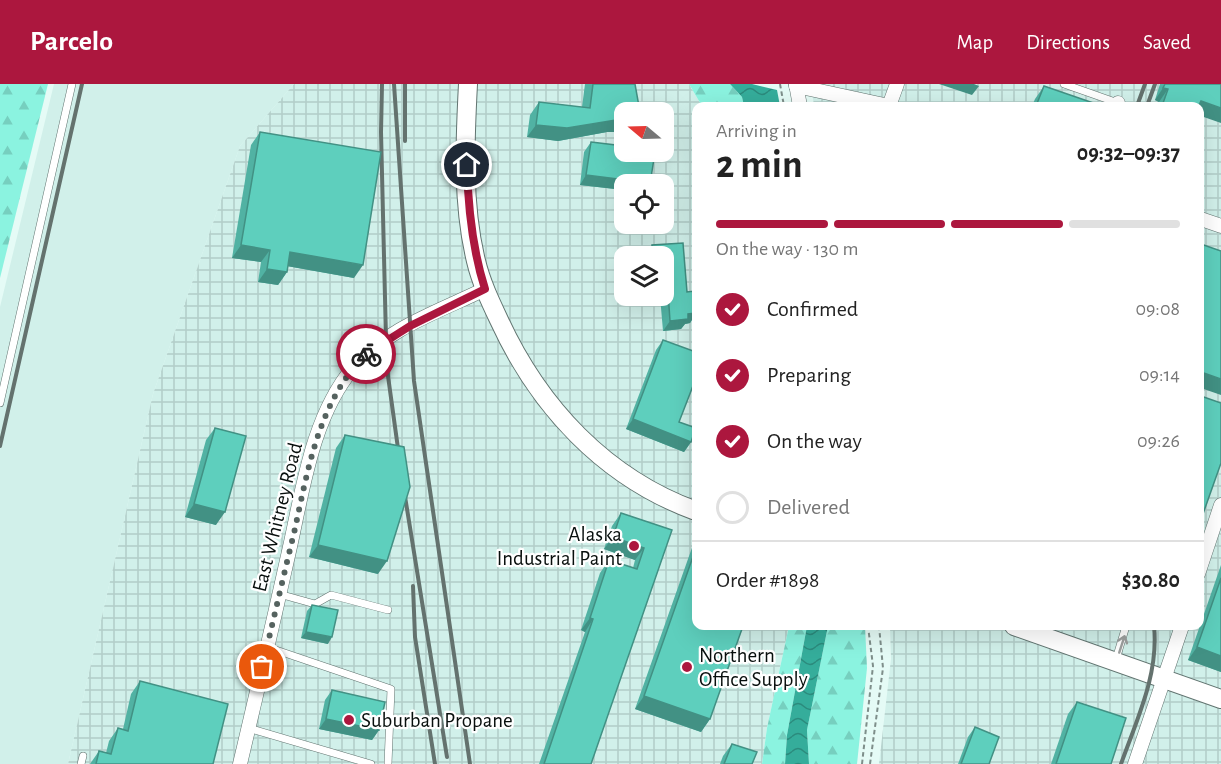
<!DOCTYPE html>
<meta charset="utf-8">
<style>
:root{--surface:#fff;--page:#f2f2f2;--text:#222;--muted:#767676;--line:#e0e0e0;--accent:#ac173e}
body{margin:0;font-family:"Alegreya Sans",sans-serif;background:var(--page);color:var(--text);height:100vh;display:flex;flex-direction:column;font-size:22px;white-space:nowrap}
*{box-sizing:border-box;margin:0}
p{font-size:20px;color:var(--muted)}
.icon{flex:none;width:33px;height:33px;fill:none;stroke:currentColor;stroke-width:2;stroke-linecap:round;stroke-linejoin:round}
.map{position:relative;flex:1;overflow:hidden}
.panel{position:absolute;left:692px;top:18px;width:512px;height:528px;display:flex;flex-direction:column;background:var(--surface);border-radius:12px;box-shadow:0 6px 24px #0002}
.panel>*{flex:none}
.needle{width:39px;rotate:289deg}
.fabs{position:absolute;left:614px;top:18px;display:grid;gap:12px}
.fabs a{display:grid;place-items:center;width:60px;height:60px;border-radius:12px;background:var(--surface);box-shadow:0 6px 24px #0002;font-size:30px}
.pin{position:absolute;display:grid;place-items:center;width:51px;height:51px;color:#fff;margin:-26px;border:3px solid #fff;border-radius:50%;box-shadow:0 2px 6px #0007}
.courier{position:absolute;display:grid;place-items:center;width:60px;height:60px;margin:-30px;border:4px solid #ac173e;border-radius:50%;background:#fff;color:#222;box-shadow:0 2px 8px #0007}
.headline em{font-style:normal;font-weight:600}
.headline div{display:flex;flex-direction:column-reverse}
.headline{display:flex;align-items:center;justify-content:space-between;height:102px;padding:0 24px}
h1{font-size:39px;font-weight:600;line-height:45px}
.bar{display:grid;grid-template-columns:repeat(4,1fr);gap:9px 6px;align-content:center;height:72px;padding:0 24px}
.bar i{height:8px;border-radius:4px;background:var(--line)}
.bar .current{background:var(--accent)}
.bar p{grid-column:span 4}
.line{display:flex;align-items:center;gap:15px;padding:0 24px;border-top:2px solid var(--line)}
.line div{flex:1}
ol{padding:0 24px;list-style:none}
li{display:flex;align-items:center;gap:18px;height:66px}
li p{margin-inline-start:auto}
li .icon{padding:6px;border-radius:50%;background:var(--accent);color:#fff;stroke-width:4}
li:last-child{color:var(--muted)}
li i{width:33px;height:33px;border:3px solid var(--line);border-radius:50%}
header{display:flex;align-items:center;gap:36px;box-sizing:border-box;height:84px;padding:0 30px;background:var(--accent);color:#fff}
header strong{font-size:28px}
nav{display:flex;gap:33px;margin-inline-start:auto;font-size:21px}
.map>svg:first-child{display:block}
.built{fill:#d1f0ea}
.industrial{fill:url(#industrial-grid);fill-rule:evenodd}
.forest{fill:url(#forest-firs)}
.water{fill:url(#water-waves)}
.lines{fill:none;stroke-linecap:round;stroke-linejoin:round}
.lane-casing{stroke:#617470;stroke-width:8}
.street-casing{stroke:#617470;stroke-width:15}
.secondary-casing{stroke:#617470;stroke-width:20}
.path{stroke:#7e8e8a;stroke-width:2;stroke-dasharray:4.5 3;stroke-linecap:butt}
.lane{stroke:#fff;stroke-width:7}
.street{stroke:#fff;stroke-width:14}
.secondary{stroke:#fff;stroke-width:18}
.rail{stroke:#64726e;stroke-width:4}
.wall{fill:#51b2a3}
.shaded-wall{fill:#429184}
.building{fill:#5ecfbd;stroke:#429184;stroke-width:1.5}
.oneway{stroke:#9c9f9e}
.done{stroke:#55625f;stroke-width:6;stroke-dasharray:0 10.8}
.route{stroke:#ac173e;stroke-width:8}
.poi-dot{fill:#ac173e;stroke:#fff;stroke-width:2}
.labels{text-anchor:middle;stroke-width:4.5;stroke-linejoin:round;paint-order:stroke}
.street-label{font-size:21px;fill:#080f0d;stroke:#fff}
.poi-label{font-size:21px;fill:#080f0d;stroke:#fff;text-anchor:start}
</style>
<header>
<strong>Parcelo</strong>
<nav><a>Map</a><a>Directions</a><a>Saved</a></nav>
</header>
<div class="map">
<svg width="1221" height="680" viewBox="0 0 1221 680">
<defs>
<pattern id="industrial-grid" width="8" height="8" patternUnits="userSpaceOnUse" patternTransform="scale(1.5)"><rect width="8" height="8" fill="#d1f0ea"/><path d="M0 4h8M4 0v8" fill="none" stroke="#b2cdc8"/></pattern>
<pattern id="forest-firs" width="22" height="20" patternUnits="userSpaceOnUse" patternTransform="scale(1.5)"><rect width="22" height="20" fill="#8bf3e0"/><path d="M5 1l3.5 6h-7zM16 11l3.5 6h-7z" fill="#76cfbf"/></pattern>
<pattern id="water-waves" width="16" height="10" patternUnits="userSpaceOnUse" patternTransform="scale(1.5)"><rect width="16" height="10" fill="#35ad9b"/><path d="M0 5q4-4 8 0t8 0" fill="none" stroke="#2b8b7d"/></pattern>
</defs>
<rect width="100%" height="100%" fill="#e5fbf6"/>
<polygon class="built" points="54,0 294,0 240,62 153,310 68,680 0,680 0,223"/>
<g class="industrial">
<path d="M 294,0 L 689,0 L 702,22 L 696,22 L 696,542 L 789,542 L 767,644 L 762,680 L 68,680 L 153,310 L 240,62 ZM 624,28 L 663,28 L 663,68 L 624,68 ZM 624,100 L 663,100 L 663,140 L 624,140 ZM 624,172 L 663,172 L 663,212 L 624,212 Z"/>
<polygon points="811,0 1221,0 1221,680 879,680 891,575 890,542 1198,542 1198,22 814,22"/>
</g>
<g class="forest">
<polygon points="0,0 48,0 0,194"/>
<polygon points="689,0 730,0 742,13 744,22 702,22"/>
<polygon points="789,542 807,542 787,651 785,680 762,680 767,644"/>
<polygon points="828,542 865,542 867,584 857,680 809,680 807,646"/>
</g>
<g class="water">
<polygon points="730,0 752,0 777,6 780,22 744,22 742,13"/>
<polygon points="807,542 828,542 807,646 809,680 785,680 787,651"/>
</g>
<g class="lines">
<g class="lane-casing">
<g id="lane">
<polyline points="1064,0 1118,19"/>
<polyline points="0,319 72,0"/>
<polyline points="279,510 315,520 331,511 388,526"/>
<polyline points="267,563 391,605 388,680"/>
<polyline points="1116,575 1126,542"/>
<polyline points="248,644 371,680"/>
<polyline points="81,680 83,672"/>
</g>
</g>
<g class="street-casing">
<g id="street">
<polyline points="796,0 800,22"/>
<polyline points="796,2 889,22 897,0"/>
<polyline points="1117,22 1118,19"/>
<polyline points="1198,134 1221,142"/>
<polyline points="1198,490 1221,421"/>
<path d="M 240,680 C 256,612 272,544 287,476 C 302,413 310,335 353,284 C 385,245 440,227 485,205"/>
<polyline points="1135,680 1182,542"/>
</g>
</g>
<g class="secondary-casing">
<g id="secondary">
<path d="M 468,0 C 465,57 462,120 476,177 C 481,198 490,217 499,236 C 539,323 605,394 696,427"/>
<polyline points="1014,542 1221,615"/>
</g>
</g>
<g class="path">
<polyline points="780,0 784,22"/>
<polyline points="862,680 873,582 868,542"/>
<polyline points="870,680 883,584 879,542"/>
</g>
<use href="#lane" class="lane"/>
<use href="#street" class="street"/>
<use href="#secondary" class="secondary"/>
<g class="rail">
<polyline points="382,0 381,48 386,255 388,292 400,379"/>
<polyline points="394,0 414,297 470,680"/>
<polyline points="1137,22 1145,0"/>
<polyline points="1147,22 1155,0"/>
<polyline points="405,57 405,0"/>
<polyline points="0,362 82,0"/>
<polyline points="403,400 447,673"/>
<polyline points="413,502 415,553 435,680"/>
<path d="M 1121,680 C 1137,635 1159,590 1154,542"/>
</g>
</g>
<g class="wall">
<polygon points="585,0 635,0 624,28 624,48 607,48 558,57 527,53 530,31 539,18 582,23"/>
<polygon points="1160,0 1221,0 1198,22 1157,22 1159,18 1155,16"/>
<polygon points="1044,2 1102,22 1032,22 1035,15"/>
<polygon points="260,48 354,194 287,182 287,188 278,201 258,198 261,178 232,174 251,61"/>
<polygon points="591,58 650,100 624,100 624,106 580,101 584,68"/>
<polygon points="683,159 687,208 695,207 696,230 690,239 685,240 681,245 663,247 660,212 663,212 663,172 645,172 645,171 652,161"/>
<polygon points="663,256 679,338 691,358 684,368 626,345 656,266"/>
<polygon points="215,344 216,441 185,433 206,356"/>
<polygon points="345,351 378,490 309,473 336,364"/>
<polygon points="621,429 672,446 591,680 539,680 585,548 581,546 600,489 609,476 633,484 635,476 604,465 612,442"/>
<polygon points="696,455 696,542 710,635 701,648 635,625 694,458"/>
<polygon points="1221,481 1221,588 1188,576"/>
<polygon points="312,521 328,560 301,554 307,527"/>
<polygon points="140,597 213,680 90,680 99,667 106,669 109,657 118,644 123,645 131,610"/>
<polygon points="332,606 379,646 372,656 319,645 325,616"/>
<polygon points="1077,618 1111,680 1051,680 1068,630"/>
<polygon points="975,643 989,680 958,680 968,653"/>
<polygon points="732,660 752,680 720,680 723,672"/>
</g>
<g class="shaded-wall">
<polygon points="939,0 974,0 979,2 972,11"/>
<polygon points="1163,4 1168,5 1159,18 1155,16"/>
<polygon points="1201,17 1221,24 1221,39 1198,31 1198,22"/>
<polygon points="616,36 624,36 624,48 607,48 558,57 527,53 536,41"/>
<polygon points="586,91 633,97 631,100 624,100 624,106 580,101"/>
<polygon points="241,161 270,166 261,178 232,174"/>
<polygon points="290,168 363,181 354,194 281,181"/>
<polygon points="267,185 287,188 278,201 258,198"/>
<polygon points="696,229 690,239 685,240 681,245 663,247 670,237 688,230"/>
<polygon points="1198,287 1221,295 1221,311 1198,303"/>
<polygon points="633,335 691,358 684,368 626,345"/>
<polygon points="194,420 225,428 216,441 185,433"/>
<polygon points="613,453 644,464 635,476 604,465"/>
<polygon points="318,461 387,477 378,490 309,473"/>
<polygon points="590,534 593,535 585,548 581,546"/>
<polygon points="306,548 332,553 328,560 301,554"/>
<polygon points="1197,563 1221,572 1221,588 1188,576"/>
<polygon points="644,612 710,635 701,648 635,625"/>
<polygon points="326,635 379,646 372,656 319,645"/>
</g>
<g class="building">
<polygon points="593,0 635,0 640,28 624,28 624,36 616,36 567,44 536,41 539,18 590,24"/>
<polygon points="1165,0 1221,0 1221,24 1201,17 1198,23 1162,22 1168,5 1163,4"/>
<polygon points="1044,2 1102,22 1036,22"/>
<polygon points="260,48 381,68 363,181 290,168 287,188 267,185 270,166 241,161"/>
<polygon points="591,58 624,62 624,68 655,68 650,100 633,100 633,97 586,91"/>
<polygon points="683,159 687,208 695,207 696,229 688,230 688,235 670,237 667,193 663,193 663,172 653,172 652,161"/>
<polygon points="1198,159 1221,167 1221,295 1198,287"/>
<polygon points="663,256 696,268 696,294 679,338 696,344 691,358 633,335"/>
<polygon points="1198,311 1221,319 1221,379 1198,444"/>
<polygon points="215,344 246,352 225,428 194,420"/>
<polygon points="345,351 404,363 410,403 387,477 318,461"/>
<polygon points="621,429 672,446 591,680 544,680 593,535 590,534 609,476 637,485 644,464 613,453"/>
<polygon points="696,464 696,542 743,542 710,635 644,612"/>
<polygon points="1221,494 1221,572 1197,563"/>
<polygon points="312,521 338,526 332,553 306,548"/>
<polygon points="140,597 228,620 213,680 96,680 99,667 111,670 118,644 128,647"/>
<polygon points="332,606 385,618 379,646 326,635"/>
<polygon points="1077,618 1126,634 1111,680 1056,680"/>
<polygon points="975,643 999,653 989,680 961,680"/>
<polygon points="732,660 757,668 752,680 724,680"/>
</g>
<defs><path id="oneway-shaft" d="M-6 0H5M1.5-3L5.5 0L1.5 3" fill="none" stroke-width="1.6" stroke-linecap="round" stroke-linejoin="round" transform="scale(1.5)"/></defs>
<use class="oneway" href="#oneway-shaft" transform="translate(1122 560) rotate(-72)"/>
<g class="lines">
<path class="done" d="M 262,583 C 273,538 283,494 294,449 C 308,386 318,318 366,270"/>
<path class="route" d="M 366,270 L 410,242 L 485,205 C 472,164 468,124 467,81"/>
</g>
<g class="poi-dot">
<circle cx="634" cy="462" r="6"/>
<circle cx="687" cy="583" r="6"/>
<circle cx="349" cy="636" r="6"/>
</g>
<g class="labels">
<g class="street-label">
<text transform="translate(277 433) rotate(-76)" y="7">East Whitney Road</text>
</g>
<g class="poi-label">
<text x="622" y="457" text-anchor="end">Alaska<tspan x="622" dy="24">Industrial Paint</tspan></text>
<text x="699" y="578">Northern<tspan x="699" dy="24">Office Supply</tspan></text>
<text x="361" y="643">Suburban Propane</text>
</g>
</g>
</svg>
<div class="fabs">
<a><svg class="needle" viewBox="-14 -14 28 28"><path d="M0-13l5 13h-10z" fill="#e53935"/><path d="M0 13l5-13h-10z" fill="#767676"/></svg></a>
<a><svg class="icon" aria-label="locate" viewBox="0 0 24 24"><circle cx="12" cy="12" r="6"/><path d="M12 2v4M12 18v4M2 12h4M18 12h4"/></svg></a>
<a><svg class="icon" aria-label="layers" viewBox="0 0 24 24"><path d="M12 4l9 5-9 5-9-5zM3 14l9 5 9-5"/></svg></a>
</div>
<div class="pin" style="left:262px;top:583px;background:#ea580c"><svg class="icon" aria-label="bag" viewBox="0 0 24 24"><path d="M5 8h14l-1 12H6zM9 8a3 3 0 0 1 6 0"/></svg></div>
<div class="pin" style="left:467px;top:81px;background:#1f2937"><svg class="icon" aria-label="home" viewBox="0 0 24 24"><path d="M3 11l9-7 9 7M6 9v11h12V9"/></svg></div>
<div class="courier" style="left:366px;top:270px"><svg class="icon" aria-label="bike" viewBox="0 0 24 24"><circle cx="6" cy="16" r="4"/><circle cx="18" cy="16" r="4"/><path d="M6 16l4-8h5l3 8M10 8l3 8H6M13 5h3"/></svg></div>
<section class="panel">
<div class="headline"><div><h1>2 min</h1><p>Arriving in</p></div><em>09:32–09:37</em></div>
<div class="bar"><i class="current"></i><i class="current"></i><i class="current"></i><i></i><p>On the way · 130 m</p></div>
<ol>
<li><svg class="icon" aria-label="check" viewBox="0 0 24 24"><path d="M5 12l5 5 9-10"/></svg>Confirmed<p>09:08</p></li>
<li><svg class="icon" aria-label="check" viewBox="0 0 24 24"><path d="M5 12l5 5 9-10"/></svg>Preparing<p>09:14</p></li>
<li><svg class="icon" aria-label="check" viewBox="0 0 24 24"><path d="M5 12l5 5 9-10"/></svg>On the way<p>09:26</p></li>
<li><i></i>Delivered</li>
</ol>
<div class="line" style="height:78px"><div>Order #1898</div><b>$30.80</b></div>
</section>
</div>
